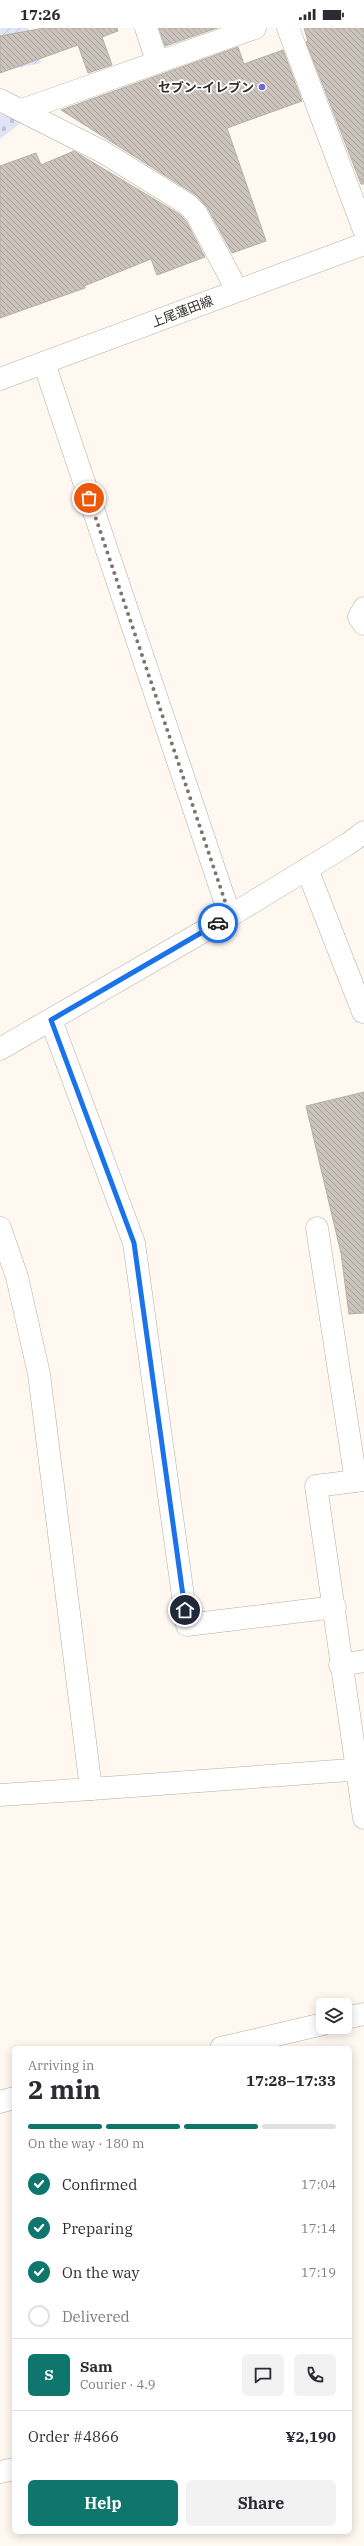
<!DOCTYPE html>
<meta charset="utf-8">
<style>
:root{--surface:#fff;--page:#f2f2f3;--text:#2b2b33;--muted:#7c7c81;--line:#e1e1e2;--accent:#0f766e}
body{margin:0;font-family:"IBM Plex Serif","Noto Sans JP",serif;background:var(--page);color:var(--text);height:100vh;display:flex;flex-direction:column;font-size:15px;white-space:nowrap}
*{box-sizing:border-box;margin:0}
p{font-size:13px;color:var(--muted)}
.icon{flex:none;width:22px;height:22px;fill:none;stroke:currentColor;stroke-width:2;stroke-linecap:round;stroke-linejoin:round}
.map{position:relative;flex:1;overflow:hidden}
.sheet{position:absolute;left:12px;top:2018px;width:340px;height:488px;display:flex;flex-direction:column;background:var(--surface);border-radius:6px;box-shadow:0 2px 10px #0003}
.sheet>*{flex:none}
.tools{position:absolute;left:316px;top:1970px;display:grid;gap:8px}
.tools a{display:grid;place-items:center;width:36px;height:36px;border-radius:6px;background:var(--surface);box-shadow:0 2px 10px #0003;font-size:20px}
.pin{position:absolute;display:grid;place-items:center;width:34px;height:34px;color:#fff;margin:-17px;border:2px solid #fff;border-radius:50%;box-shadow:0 1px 4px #0007}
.courier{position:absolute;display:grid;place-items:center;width:40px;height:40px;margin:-20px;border:3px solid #1a73e8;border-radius:50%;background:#fff;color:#222;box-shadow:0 1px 5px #0007}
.headline em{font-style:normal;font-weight:700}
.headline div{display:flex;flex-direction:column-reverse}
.headline{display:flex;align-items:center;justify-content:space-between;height:68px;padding:0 16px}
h1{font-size:26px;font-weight:700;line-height:30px}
.bar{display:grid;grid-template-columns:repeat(4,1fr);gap:6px 4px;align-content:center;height:48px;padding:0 16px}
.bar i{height:5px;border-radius:3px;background:var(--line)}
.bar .active{background:var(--accent)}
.bar p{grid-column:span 4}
.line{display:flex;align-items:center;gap:10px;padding:0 16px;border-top:1px solid var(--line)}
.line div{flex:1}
.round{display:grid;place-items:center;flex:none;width:42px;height:42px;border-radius:6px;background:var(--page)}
ol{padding:0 16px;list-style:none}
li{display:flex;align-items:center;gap:12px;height:44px}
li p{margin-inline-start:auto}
li .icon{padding:4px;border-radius:50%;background:var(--accent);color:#fff;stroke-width:4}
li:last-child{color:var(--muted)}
li i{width:22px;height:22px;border:2px solid var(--line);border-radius:50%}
.cta{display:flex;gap:8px;margin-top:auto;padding:8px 16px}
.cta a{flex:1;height:46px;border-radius:6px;background:var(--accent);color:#fff;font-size:16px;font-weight:700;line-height:46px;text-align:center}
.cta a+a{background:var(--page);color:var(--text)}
.status{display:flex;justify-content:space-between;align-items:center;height:28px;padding:0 20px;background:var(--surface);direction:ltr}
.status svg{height:11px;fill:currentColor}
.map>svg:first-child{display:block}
.cemetery{fill:url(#cemetery-stones)}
.garden{fill:url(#garden-furrows)}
.building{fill:url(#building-back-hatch);stroke:#b5aea5}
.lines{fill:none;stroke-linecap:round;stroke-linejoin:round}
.minor-casing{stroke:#b5ada5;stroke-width:23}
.major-casing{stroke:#b5ada5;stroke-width:23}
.minor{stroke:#fff;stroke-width:22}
.major{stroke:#fff;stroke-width:22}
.done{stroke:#7a7571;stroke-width:4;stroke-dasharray:0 7.2}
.route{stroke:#1a73e8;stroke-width:5}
.poi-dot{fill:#6e68e2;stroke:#fff;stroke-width:1.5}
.labels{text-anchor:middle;stroke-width:3.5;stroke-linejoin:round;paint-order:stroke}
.poi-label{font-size:13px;font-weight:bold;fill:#322f2c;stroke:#fff;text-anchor:end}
.street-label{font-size:13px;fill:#322f2c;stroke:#fff}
</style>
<div class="status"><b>17:26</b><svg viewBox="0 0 49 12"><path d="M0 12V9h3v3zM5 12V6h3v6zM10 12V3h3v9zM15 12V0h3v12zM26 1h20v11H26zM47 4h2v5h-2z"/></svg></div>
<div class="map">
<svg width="364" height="2518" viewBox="0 0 364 2518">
<defs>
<pattern id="cemetery-stones" width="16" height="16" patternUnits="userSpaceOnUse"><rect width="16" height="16" fill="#e1e3f6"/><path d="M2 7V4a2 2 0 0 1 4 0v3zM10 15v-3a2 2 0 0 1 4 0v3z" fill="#c2c3d3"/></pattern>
<pattern id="garden-furrows" width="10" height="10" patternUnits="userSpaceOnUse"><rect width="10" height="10" fill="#e1e3f6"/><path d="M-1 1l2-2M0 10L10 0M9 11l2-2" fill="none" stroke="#c2c3d3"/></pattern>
<pattern id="building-back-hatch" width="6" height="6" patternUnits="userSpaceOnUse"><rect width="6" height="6" fill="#ccc4bc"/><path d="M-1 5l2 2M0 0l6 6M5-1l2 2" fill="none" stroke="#a6a099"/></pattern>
</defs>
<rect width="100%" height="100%" fill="#fff8f1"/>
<polygon class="cemetery" points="0,86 22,94 0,111"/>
<polygon class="garden" points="0,0 28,0 41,35 12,41 3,6 0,7"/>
<g class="building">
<polygon points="44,0 117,0 118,3 102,9 112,37 88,45 78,17 0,45 0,8"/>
<polygon points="159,0 217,0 165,18"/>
<polygon points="304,0 364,0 364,156 361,156 326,65 306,14 308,13"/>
<polygon points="238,19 244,36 283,22 302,73 227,100 266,213 232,225 207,179 196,167 61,82"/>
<polygon points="74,123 179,186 186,193 205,229 157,247 151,231 84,258 85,260 0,290 0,138 36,125 41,137"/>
<polygon points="364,1064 364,1285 349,1286 341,1225 306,1078"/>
</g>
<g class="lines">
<g class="minor-casing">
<g id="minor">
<polyline points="146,0 157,33"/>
<polyline points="288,0 364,202"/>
<polyline points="0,72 103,124 187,176 196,185 237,262"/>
<polyline points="22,82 255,0"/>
<polyline points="44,335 230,888"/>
<polyline points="364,580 359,589 364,596"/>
<polyline points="307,841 363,984"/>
<polyline points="51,992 134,1215 187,1597 335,1579"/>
<polyline points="0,1021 230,888 348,816 364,804"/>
<polyline points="0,1200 17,1249 39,1346 91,1761 0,1767"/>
<polyline points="317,1200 356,1453"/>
<polyline points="364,1452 316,1458 364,1790"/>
<polyline points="340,1637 364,1633"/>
<polyline points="91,1761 364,1741"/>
<polyline points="345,1990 364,1986"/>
<polyline points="221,2020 323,1996"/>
<polyline points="0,2074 14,2070"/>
<polyline points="0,2444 14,2441"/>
</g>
</g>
<g class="major-casing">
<polyline id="major" points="0,351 364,216"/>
</g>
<use href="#minor" class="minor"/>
<use href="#major" class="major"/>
</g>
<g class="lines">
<polyline class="done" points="89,470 230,888 218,895"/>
<polyline class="route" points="185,1582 134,1215 51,992 218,895"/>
</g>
<circle class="poi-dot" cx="262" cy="59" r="4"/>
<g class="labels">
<g class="poi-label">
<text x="254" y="64">セブン-イレブン</text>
</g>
<g class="street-label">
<text transform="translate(182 283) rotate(-21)" y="5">上尾蓮田線</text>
</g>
</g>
</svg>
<div class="tools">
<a><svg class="icon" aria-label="layers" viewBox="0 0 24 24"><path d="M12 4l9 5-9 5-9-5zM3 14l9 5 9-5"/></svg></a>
</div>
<div class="pin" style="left:89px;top:470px;background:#ea580c"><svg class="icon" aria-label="bag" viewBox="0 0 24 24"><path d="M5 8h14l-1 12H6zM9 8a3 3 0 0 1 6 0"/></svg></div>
<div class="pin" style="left:185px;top:1582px;background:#1f2937"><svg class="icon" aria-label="home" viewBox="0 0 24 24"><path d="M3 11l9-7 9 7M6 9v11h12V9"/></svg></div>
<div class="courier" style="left:218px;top:895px"><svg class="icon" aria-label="car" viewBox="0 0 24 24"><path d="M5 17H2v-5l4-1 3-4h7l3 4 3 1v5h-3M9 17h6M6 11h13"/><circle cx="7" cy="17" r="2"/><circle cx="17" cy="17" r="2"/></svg></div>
<section class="sheet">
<div class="headline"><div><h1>2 min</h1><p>Arriving in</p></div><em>17:28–17:33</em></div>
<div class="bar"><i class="active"></i><i class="active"></i><i class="active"></i><i></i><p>On the way · 180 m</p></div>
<ol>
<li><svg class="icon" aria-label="check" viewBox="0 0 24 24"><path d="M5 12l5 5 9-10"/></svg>Confirmed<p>17:04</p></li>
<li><svg class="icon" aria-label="check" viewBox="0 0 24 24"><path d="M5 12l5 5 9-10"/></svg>Preparing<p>17:14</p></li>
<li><svg class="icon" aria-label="check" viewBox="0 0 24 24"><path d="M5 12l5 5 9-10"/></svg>On the way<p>17:19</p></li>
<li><i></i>Delivered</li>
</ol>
<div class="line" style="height:72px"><b class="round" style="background:var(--accent);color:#fff">S</b><div><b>Sam</b><p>Courier · 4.9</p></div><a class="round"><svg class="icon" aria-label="chat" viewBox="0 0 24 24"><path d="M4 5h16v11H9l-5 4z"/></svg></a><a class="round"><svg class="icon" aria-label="phone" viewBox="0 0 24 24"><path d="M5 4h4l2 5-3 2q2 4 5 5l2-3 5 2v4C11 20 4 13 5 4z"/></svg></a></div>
<div class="line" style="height:52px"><div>Order #4866</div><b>¥2,190</b></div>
<div class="cta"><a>Help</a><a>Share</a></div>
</section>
</div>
